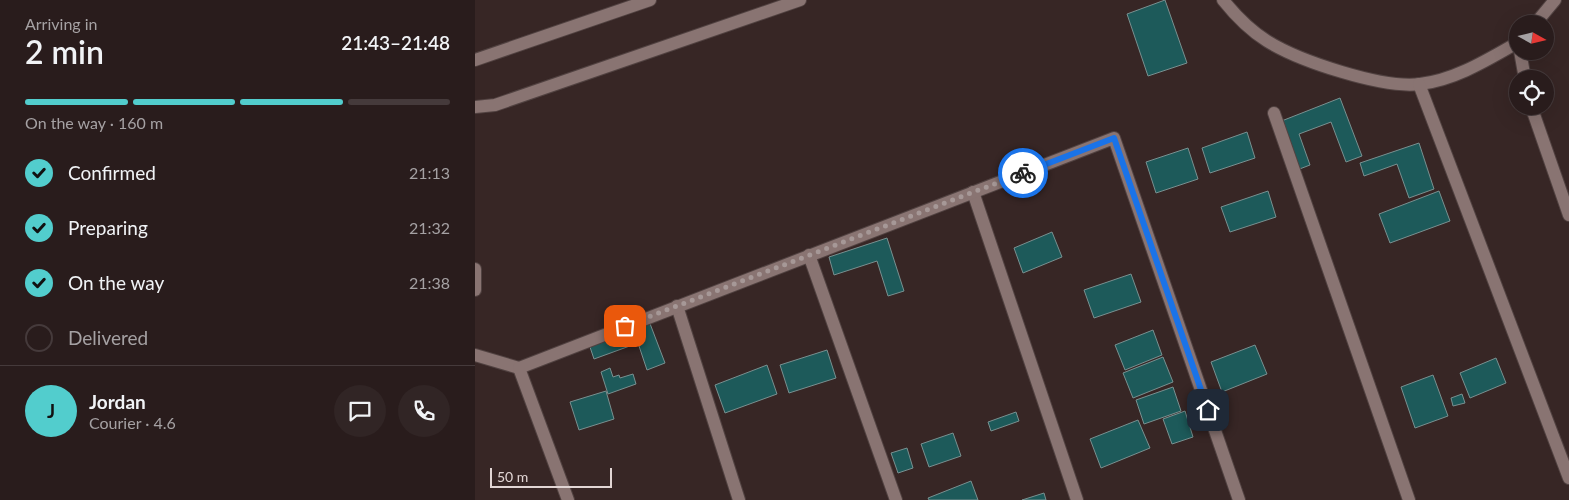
<!DOCTYPE html>
<meta charset="utf-8">
<style>
:root{--surface:#291c1c;--page:#312525;--text:#f1f3f6;--muted:#a5a1a3;--line:#453a3b;--accent:#52cdcd}
body{margin:0;font-family:Lato,sans-serif;background:var(--page);color:var(--text);height:100vh;display:flex;flex-direction:column;font-size:19px;white-space:nowrap}
*{box-sizing:border-box;margin:0}
p{font-size:16px;color:var(--muted)}
.icon{flex:none;width:28px;height:28px;fill:none;stroke:currentColor;stroke-width:2;stroke-linecap:round;stroke-linejoin:round}
.map{position:relative;flex:1;overflow:hidden}
.side{display:flex;flex-direction:column;background:var(--surface);width:475px}
.side>*{flex:none}
.needle{width:32px;rotate:98deg}
.controls{position:absolute;left:1034px;top:15px;display:grid;gap:10px}
.controls a{display:grid;place-items:center;width:45px;height:45px;border-radius:50%;background:var(--surface);box-shadow:0 5px 20px #0002,0 0 0 1px var(--line);font-size:25px}
.scale{position:absolute;left:15px;bottom:12px;width:122px;box-sizing:border-box;padding-left:5px;border:2px solid #e1d5d4;border-top:0;font-size:14px;line-height:18px;white-space:nowrap;color:#e1d5d4;-webkit-text-stroke:4px #372625;paint-order:stroke}
.pin{position:absolute;display:grid;place-items:center;width:42px;height:42px;color:#fff;margin:-21px;border-radius:10px;box-shadow:0 2px 8px #0006}
.courier{position:absolute;display:grid;place-items:center;width:50px;height:50px;margin:-25px;border:4px solid #1a73e8;border-radius:50%;background:#fff;color:#222;box-shadow:0 1px 6px #0007}
.head em{font-style:normal;font-weight:600}
.head div{display:flex;flex-direction:column-reverse}
.head{display:flex;align-items:center;justify-content:space-between;height:85px;padding:0 25px}
h1{font-size:32px;font-weight:600;line-height:38px}
.bar{display:grid;grid-template-columns:repeat(4,1fr);gap:8px 5px;align-content:center;height:60px;padding:0 25px}
.bar i{height:6px;border-radius:4px;background:var(--line)}
.bar .current{background:var(--accent)}
.bar p{grid-column:span 4}
.line{display:flex;align-items:center;gap:12px;padding:0 25px;border-top:1px solid var(--line)}
.line div{flex:1}
.round{display:grid;place-items:center;flex:none;width:52px;height:52px;border-radius:26px;background:var(--page)}
ol{padding:0 25px;list-style:none}
li{display:flex;align-items:center;gap:15px;height:55px}
li p{margin-inline-start:auto}
li .icon{padding:5px;border-radius:50%;background:var(--accent);color:#111;stroke-width:4}
li:last-child{color:var(--muted)}
li i{width:28px;height:28px;border:2px solid var(--line);border-radius:50%}
main{display:flex;flex:1;min-height:0}
.map>svg:first-child{display:block}
.building{fill:#1d5a5a;stroke:#799090}
.lines{fill:none;stroke-linecap:round;stroke-linejoin:round}
.minor-casing{stroke:#514241;stroke-width:14}
.tertiary-casing{stroke:#514241;stroke-width:14}
.minor{stroke:#897472;stroke-width:12}
.tertiary{stroke:#897472;stroke-width:12}
.done{stroke:#a69897;stroke-width:5;stroke-dasharray:0 9}
.route{stroke:#1a73e8;stroke-width:6}
</style>
<main>
<section class="side">
<div class="head"><div><h1>2 min</h1><p>Arriving in</p></div><em>21:43–21:48</em></div>
<div class="bar"><i class="current"></i><i class="current"></i><i class="current"></i><i></i><p>On the way · 160 m</p></div>
<ol>
<li><svg class="icon" aria-label="check" viewBox="0 0 24 24"><path d="M5 12l5 5 9-10"/></svg>Confirmed<p>21:13</p></li>
<li><svg class="icon" aria-label="check" viewBox="0 0 24 24"><path d="M5 12l5 5 9-10"/></svg>Preparing<p>21:32</p></li>
<li><svg class="icon" aria-label="check" viewBox="0 0 24 24"><path d="M5 12l5 5 9-10"/></svg>On the way<p>21:38</p></li>
<li><i></i>Delivered</li>
</ol>
<div class="line" style="height:90px"><b class="round" style="background:var(--accent);color:#111">J</b><div><b>Jordan</b><p>Courier · 4.6</p></div><a class="round"><svg class="icon" aria-label="chat" viewBox="0 0 24 24"><path d="M4 5h16v11H9l-5 4z"/></svg></a><a class="round"><svg class="icon" aria-label="phone" viewBox="0 0 24 24"><path d="M5 4h4l2 5-3 2q2 4 5 5l2-3 5 2v4C11 20 4 13 5 4z"/></svg></a></div>
</section>
<div class="map">
<svg width="1094" height="500" viewBox="0 0 1094 500">
<rect width="100%" height="100%" fill="#372625"/>
<g class="building">
<polygon points="690,0 712,63 673,76 652,14"/>
<polygon points="865,98 887,156 871,162 856,122 824,134 835,165 822,170 804,122"/>
<polygon points="772,132 780,158 735,173 727,148"/>
<polygon points="944,143 959,189 934,198 922,164 889,176 885,163"/>
<polygon points="713,148 723,179 681,193 671,162"/>
<polygon points="793,191 801,217 755,232 746,207"/>
<polygon points="964,191 975,221 915,243 904,214"/>
<polygon points="577,232 587,257 548,273 539,248"/>
<polygon points="412,238 429,291 413,296 402,261 359,275 354,257"/>
<polygon points="656,274 666,302 619,318 609,290"/>
<polygon points="174,321 190,363 172,370 163,343 119,359 114,344"/>
<polygon points="678,330 687,355 650,370 640,345"/>
<polygon points="780,345 792,374 747,392 736,362"/>
<polygon points="352,350 361,378 314,393 305,365"/>
<polygon points="688,357 698,382 658,398 648,373"/>
<polygon points="1021,358 1031,383 995,398 985,373"/>
<polygon points="292,365 302,394 250,413 240,385"/>
<polygon points="135,368 138,377 144,375 145,378 158,374 161,384 133,394 126,372"/>
<polygon points="958,375 973,416 940,428 926,387"/>
<polygon points="698,387 706,411 669,424 661,400"/>
<polygon points="131,391 139,419 104,430 95,402"/>
<polygon points="987,394 990,403 978,406 976,398"/>
<polygon points="710,411 718,437 697,444 688,419"/>
<polygon points="541,412 544,421 516,431 513,422"/>
<polygon points="663,420 675,448 626,468 615,439"/>
<polygon points="478,433 486,456 454,467 446,444"/>
<polygon points="432,448 438,468 423,473 416,453"/>
<polygon points="496,481 503,500 454,500 453,498"/>
<polygon points="569,493 571,500 547,500"/>
</g>
<g class="lines">
<g class="minor-casing">
<g id="minor">
<polyline points="0,60 175,0"/>
<polyline points="0,107 20,105 325,0"/>
<polyline points="799,113 934,500"/>
<polyline points="498,192 602,500"/>
<polyline points="334,255 421,500"/>
<polyline points="0,269 0,290"/>
<polyline points="202,306 264,500"/>
<polyline points="0,355 44,368"/>
<polyline points="93,500 44,368 639,138 764,500"/>
</g>
</g>
<g class="tertiary-casing">
<g id="tertiary">
<path d="M 748,0 C 760,15 776,31 792,41 C 824,61 908,89 945,84 C 980,80 1012,60 1042,43"/>
<polyline points="1060,24 1080,0"/>
<polyline points="1045,51 1050,79"/>
<polyline points="944,84 1094,478"/>
<polyline points="1056,106 1094,215"/>
</g>
</g>
<use href="#minor" class="minor"/>
<use href="#tertiary" class="tertiary"/>
</g>
<g class="lines">
<polyline class="done" points="150,326 548,173"/>
<polyline class="route" points="548,173 639,138 733,410"/>
</g>
</svg>
<div class="controls">
<a><svg class="needle" viewBox="-14 -14 28 28"><path d="M0-13l5 13h-10z" fill="#e53935"/><path d="M0 13l5-13h-10z" fill="#a5a1a3"/></svg></a>
<a><svg class="icon" aria-label="locate" viewBox="0 0 24 24"><circle cx="12" cy="12" r="6"/><path d="M12 2v4M12 18v4M2 12h4M18 12h4"/></svg></a>
</div>
<div class="scale">50 m</div>
<div class="pin" style="left:150px;top:326px;background:#ea580c"><svg class="icon" aria-label="bag" viewBox="0 0 24 24"><path d="M5 8h14l-1 12H6zM9 8a3 3 0 0 1 6 0"/></svg></div>
<div class="pin" style="left:733px;top:410px;background:#1f2937"><svg class="icon" aria-label="home" viewBox="0 0 24 24"><path d="M3 11l9-7 9 7M6 9v11h12V9"/></svg></div>
<div class="courier" style="left:548px;top:173px"><svg class="icon" aria-label="bike" viewBox="0 0 24 24"><circle cx="6" cy="16" r="4"/><circle cx="18" cy="16" r="4"/><path d="M6 16l4-8h5l3 8M10 8l3 8H6M13 5h3"/></svg></div>
</div>
</main>
